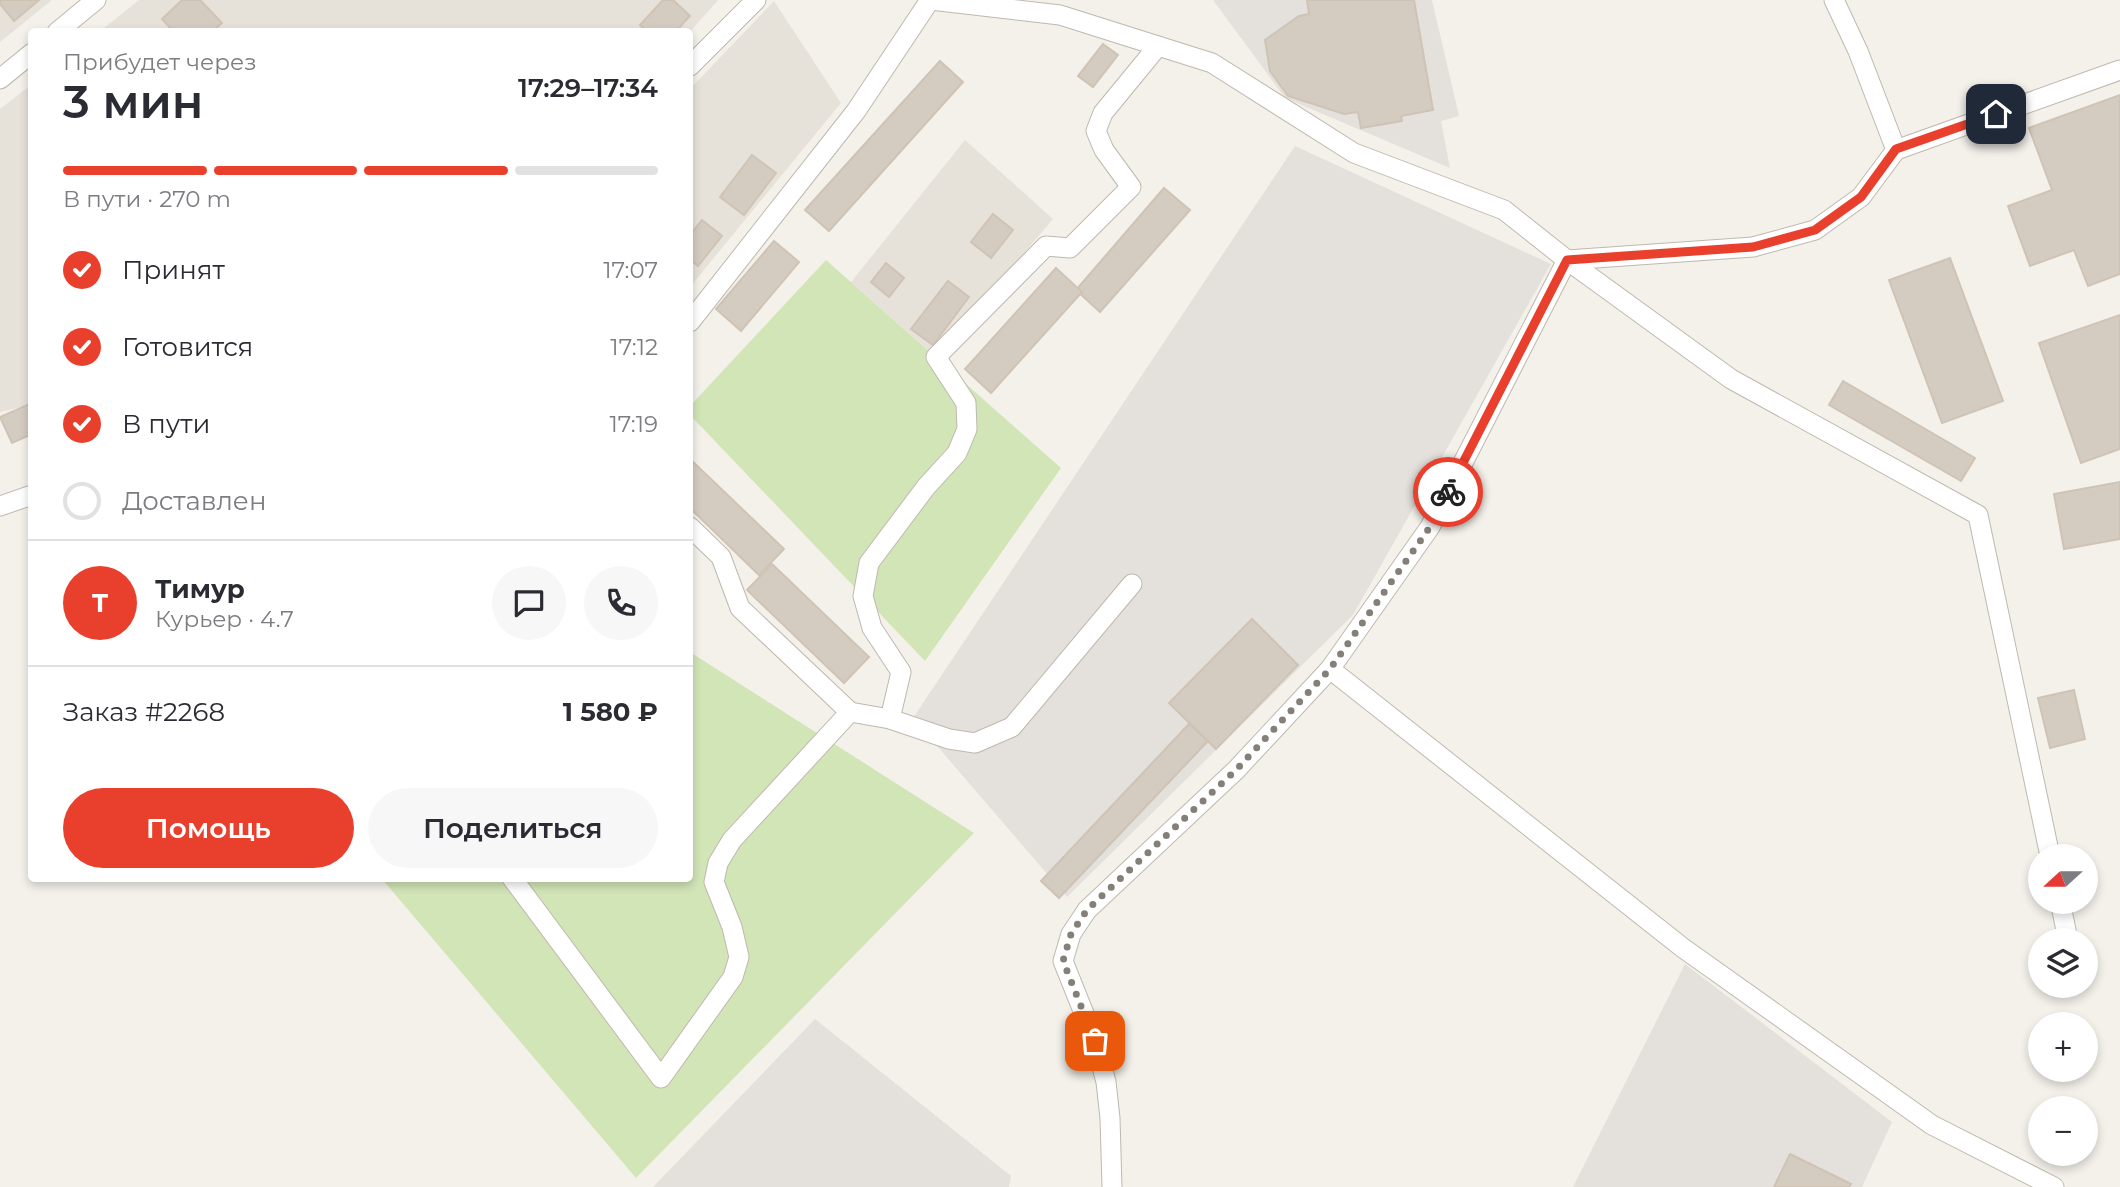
<!DOCTYPE html>
<html lang="ru">
<meta charset="utf-8">
<style>
:root{--surface:#fff;--page:#f7f7f7;--text:#2b2b33;--muted:#7c7c81;--line:#e1e1e2;--accent:#e9402d}
body{margin:0;font-family:Montserrat,sans-serif;background:var(--page);color:var(--text);height:100vh;display:flex;flex-direction:column;font-size:26px;white-space:nowrap}
*{box-sizing:border-box;margin:0}
p{font-size:23px;color:var(--muted)}
.icon{flex:none;width:38px;height:38px;fill:none;stroke:currentColor;stroke-width:2;stroke-linecap:round;stroke-linejoin:round}
.map{position:relative;flex:1;overflow:hidden}
.panel{position:absolute;left:28px;top:28px;width:665px;height:854px;display:flex;flex-direction:column;background:var(--surface);border-radius:7px;box-shadow:0 4px 10px #0003}
.panel>*{flex:none}
.needle{width:46px;rotate:249deg}
.fabs{position:absolute;left:2028px;top:844px;display:grid;gap:14px}
.fabs a{display:grid;place-items:center;width:70px;height:70px;border-radius:50%;background:var(--surface);box-shadow:0 4px 10px #0003;font-size:35px}
.pin{position:absolute;display:grid;place-items:center;width:60px;height:60px;color:#fff;margin:-30px;border-radius:14px;box-shadow:0 4px 10px #0006}
.courier{position:absolute;display:grid;place-items:center;width:70px;height:70px;margin:-35px;border:5px solid #e9402d;border-radius:50%;background:#fff;color:#222;box-shadow:0 2px 9px #0007}
.summary em{font-style:normal;font-weight:600}
.summary div{display:flex;flex-direction:column-reverse}
.summary{display:flex;align-items:center;justify-content:space-between;height:119px;padding:0 35px}
h1{font-size:46px;font-weight:600;line-height:52px}
.bar{display:grid;grid-template-columns:repeat(4,1fr);gap:10px 7px;align-content:center;height:84px;padding:0 35px}
.bar i{height:9px;border-radius:5px;background:var(--line)}
.bar .selected{background:var(--accent)}
.bar p{grid-column:span 4}
.line{display:flex;align-items:center;gap:18px;padding:0 35px;border-top:2px solid var(--line)}
.line div{flex:1}
.round{display:grid;place-items:center;flex:none;width:74px;height:74px;border-radius:37px;background:var(--page)}
ol{padding:0 35px;list-style:none}
li{display:flex;align-items:center;gap:21px;height:77px}
li p{margin-inline-start:auto}
li .icon{padding:7px;border-radius:50%;background:var(--accent);color:#fff;stroke-width:4}
li:last-child{color:var(--muted)}
li i{width:38px;height:38px;border:4px solid var(--line);border-radius:50%}
.action{display:flex;gap:14px;margin-top:auto;padding:14px 35px}
.action a{flex:1;height:80px;border-radius:42px;background:var(--accent);color:#fff;font-size:28px;font-weight:600;line-height:80px;text-align:center}
.action a+a{background:var(--page);color:var(--text)}
.map>svg:first-child{display:block}
.residential{fill:#e7e2d9}
.industrial{fill:#e4e0dc}
.green{fill:#d2e5b7}
.building{fill:#d5ccc1;stroke:#cfc3b5;stroke-width:2}
.lines{fill:none;stroke-linecap:round;stroke-linejoin:round}
.minor-casing{stroke:#bfb8ae;stroke-width:21}
.minor{stroke:#fff;stroke-width:19}
.done{stroke:#847f77;stroke-width:7;stroke-dasharray:0 12.6}
.route{stroke:#e9402d;stroke-width:9}
</style>
<div class="map">
<svg width="2120" height="1187" viewBox="0 0 2120 1187">
<rect width="100%" height="100%" fill="#f4f1eb"/>
<g class="residential">
<polygon points="0,0 52,0 0,42"/>
<polygon points="139,0 718,0 690,32 99,32"/>
<polygon points="774,1 841,103 690,287 690,89"/>
<polygon points="31,85 31,405 0,412 0,109"/>
<polygon points="965,140 1053,219 936,357 851,282"/>
</g>
<g class="industrial">
<polygon points="1213,0 1432,0 1459,116 1441,121 1450,168 1285,98"/>
<polygon points="1295,146 1551,264 1353,615 1067,897 913,718"/>
<polygon points="1685,964 1892,1122 1862,1187 1573,1187"/>
<polygon points="815,1019 1011,1176 1009,1187 653,1187"/>
</g>
<g class="green">
<polygon points="826,260 1061,468 925,661 690,415 690,406"/>
<polygon points="690,652 974,833 636,1178 382,879 690,878"/>
</g>
<g class="building">
<polygon points="0,0 39,0 14,21 0,4"/>
<polygon points="182,0 200,0 222,23 212,32 174,32 162,19"/>
<polygon points="663,0 673,0 690,16 675,32 647,32 640,25"/>
<polygon points="1307,0 1414,0 1433,110 1401,116 1402,121 1361,128 1358,112 1344,114 1288,96 1270,71 1265,40 1299,16 1309,14"/>
<polygon points="1103,44 1118,55 1093,87 1078,76"/>
<polygon points="940,61 963,82 829,231 805,210"/>
<polygon points="2120,95 2120,274 2088,286 2074,250 2030,266 2008,206 2052,190 2029,128"/>
<polygon points="752,155 776,173 744,215 720,197"/>
<polygon points="1164,188 1190,210 1100,312 1076,290"/>
<polygon points="993,214 1013,230 991,258 971,242"/>
<polygon points="702,220 722,236 698,266 690,259 690,235"/>
<polygon points="774,241 799,262 741,331 716,309"/>
<polygon points="1950,258 2003,401 1942,423 1889,280"/>
<polygon points="886,263 904,278 889,297 871,282"/>
<polygon points="1056,268 1082,292 991,393 965,369"/>
<polygon points="948,281 969,297 933,345 911,329"/>
<polygon points="2120,315 2120,449 2081,463 2039,343"/>
<polygon points="1843,381 1975,458 1961,481 1829,405"/>
<polygon points="32,403 32,434 12,443 0,417"/>
<polygon points="690,459 784,549 759,575 690,508"/>
<polygon points="2120,482 2120,539 2064,549 2054,494"/>
<polygon points="772,564 869,657 844,683 747,590"/>
<polygon points="1252,619 1298,665 1216,749 1169,703"/>
<polygon points="2074,690 2085,739 2050,748 2038,698"/>
<polygon points="1189,724 1208,741 1059,898 1041,881"/>
<polygon points="1790,1154 1851,1184 1849,1187 1774,1187"/>
</g>
<g class="lines">
<g class="minor-casing">
<g id="minor">
<polyline points="931,0 1060,15 1212,63 1354,153 1504,210 1567,260 1731,379 1978,515 2050,856"/>
<polyline points="1834,0 1858,51 1896,150"/>
<polyline points="57,32 96,0"/>
<polyline points="690,66 756,0"/>
<polyline points="0,79 32,53"/>
<polyline points="1567,260 1753,247 1815,230 1861,197 1896,150 2120,70"/>
<polyline points="690,322 856,111 930,0"/>
<polyline points="0,506 32,495"/>
<polyline points="690,527 721,557 740,608 850,712"/>
<polyline points="1330,669 1683,948 1932,1125 2054,1187"/>
<polyline points="890,719 901,672 872,628 863,596 869,563 926,487 957,453 967,429 966,403 936,357 1046,246 1070,248 1131,187 1104,150 1096,131 1103,113 1158,46"/>
<polyline points="512,878 661,1078 733,977 739,957 732,927 714,882 718,863 732,840 850,712 890,719 949,739 975,743 1012,727 1132,584"/>
<polyline points="2060,901 2068,940"/>
<polyline points="1112,1187 1110,1118 1106,1082 1095,1041 1063,961 1071,934 1087,910 1236,770 1330,669 1430,527 1567,260"/>
</g>
</g>
<use href="#minor" class="minor"/>
</g>
<g class="lines">
<polyline class="done" points="1095,1041 1063,961 1071,934 1087,910 1236,770 1330,669 1430,527 1448,492"/>
<polyline class="route" points="1448,492 1567,260 1753,247 1815,230 1861,197 1896,149 1996,114"/>
</g>
</svg>
<div class="fabs">
<a><svg class="needle" viewBox="-14 -14 28 28"><path d="M0-13l5 13h-10z" fill="#e53935"/><path d="M0 13l5-13h-10z" fill="#7c7c81"/></svg></a>
<a><svg class="icon" aria-label="layers" viewBox="0 0 24 24"><path d="M12 4l9 5-9 5-9-5zM3 14l9 5 9-5"/></svg></a>
<a>+</a>
<a>−</a>
</div>
<div class="pin" style="left:1095px;top:1041px;background:#ea580c"><svg class="icon" aria-label="bag" viewBox="0 0 24 24"><path d="M5 8h14l-1 12H6zM9 8a3 3 0 0 1 6 0"/></svg></div>
<div class="pin" style="left:1996px;top:114px;background:#1f2937"><svg class="icon" aria-label="home" viewBox="0 0 24 24"><path d="M3 11l9-7 9 7M6 9v11h12V9"/></svg></div>
<div class="courier" style="left:1448px;top:492px"><svg class="icon" aria-label="bike" viewBox="0 0 24 24"><circle cx="6" cy="16" r="4"/><circle cx="18" cy="16" r="4"/><path d="M6 16l4-8h5l3 8M10 8l3 8H6M13 5h3"/></svg></div>
<section class="panel">
<div class="summary"><div><h1>3 мин</h1><p>Прибудет через</p></div><em>17:29–17:34</em></div>
<div class="bar"><i class="selected"></i><i class="selected"></i><i class="selected"></i><i></i><p>В пути · 270 m</p></div>
<ol>
<li><svg class="icon" aria-label="check" viewBox="0 0 24 24"><path d="M5 12l5 5 9-10"/></svg>Принят<p>17:07</p></li>
<li><svg class="icon" aria-label="check" viewBox="0 0 24 24"><path d="M5 12l5 5 9-10"/></svg>Готовится<p>17:12</p></li>
<li><svg class="icon" aria-label="check" viewBox="0 0 24 24"><path d="M5 12l5 5 9-10"/></svg>В пути<p>17:19</p></li>
<li><i></i>Доставлен</li>
</ol>
<div class="line" style="height:126px"><b class="round" style="background:var(--accent);color:#fff">Т</b><div><b>Тимур</b><p>Курьер · 4.7</p></div><a class="round"><svg class="icon" aria-label="chat" viewBox="0 0 24 24"><path d="M4 5h16v11H9l-5 4z"/></svg></a><a class="round"><svg class="icon" aria-label="phone" viewBox="0 0 24 24"><path d="M5 4h4l2 5-3 2q2 4 5 5l2-3 5 2v4C11 20 4 13 5 4z"/></svg></a></div>
<div class="line" style="height:91px"><div>Заказ #2268</div><b>1 580 ₽</b></div>
<div class="action"><a>Помощь</a><a>Поделиться</a></div>
</section>
</div>
